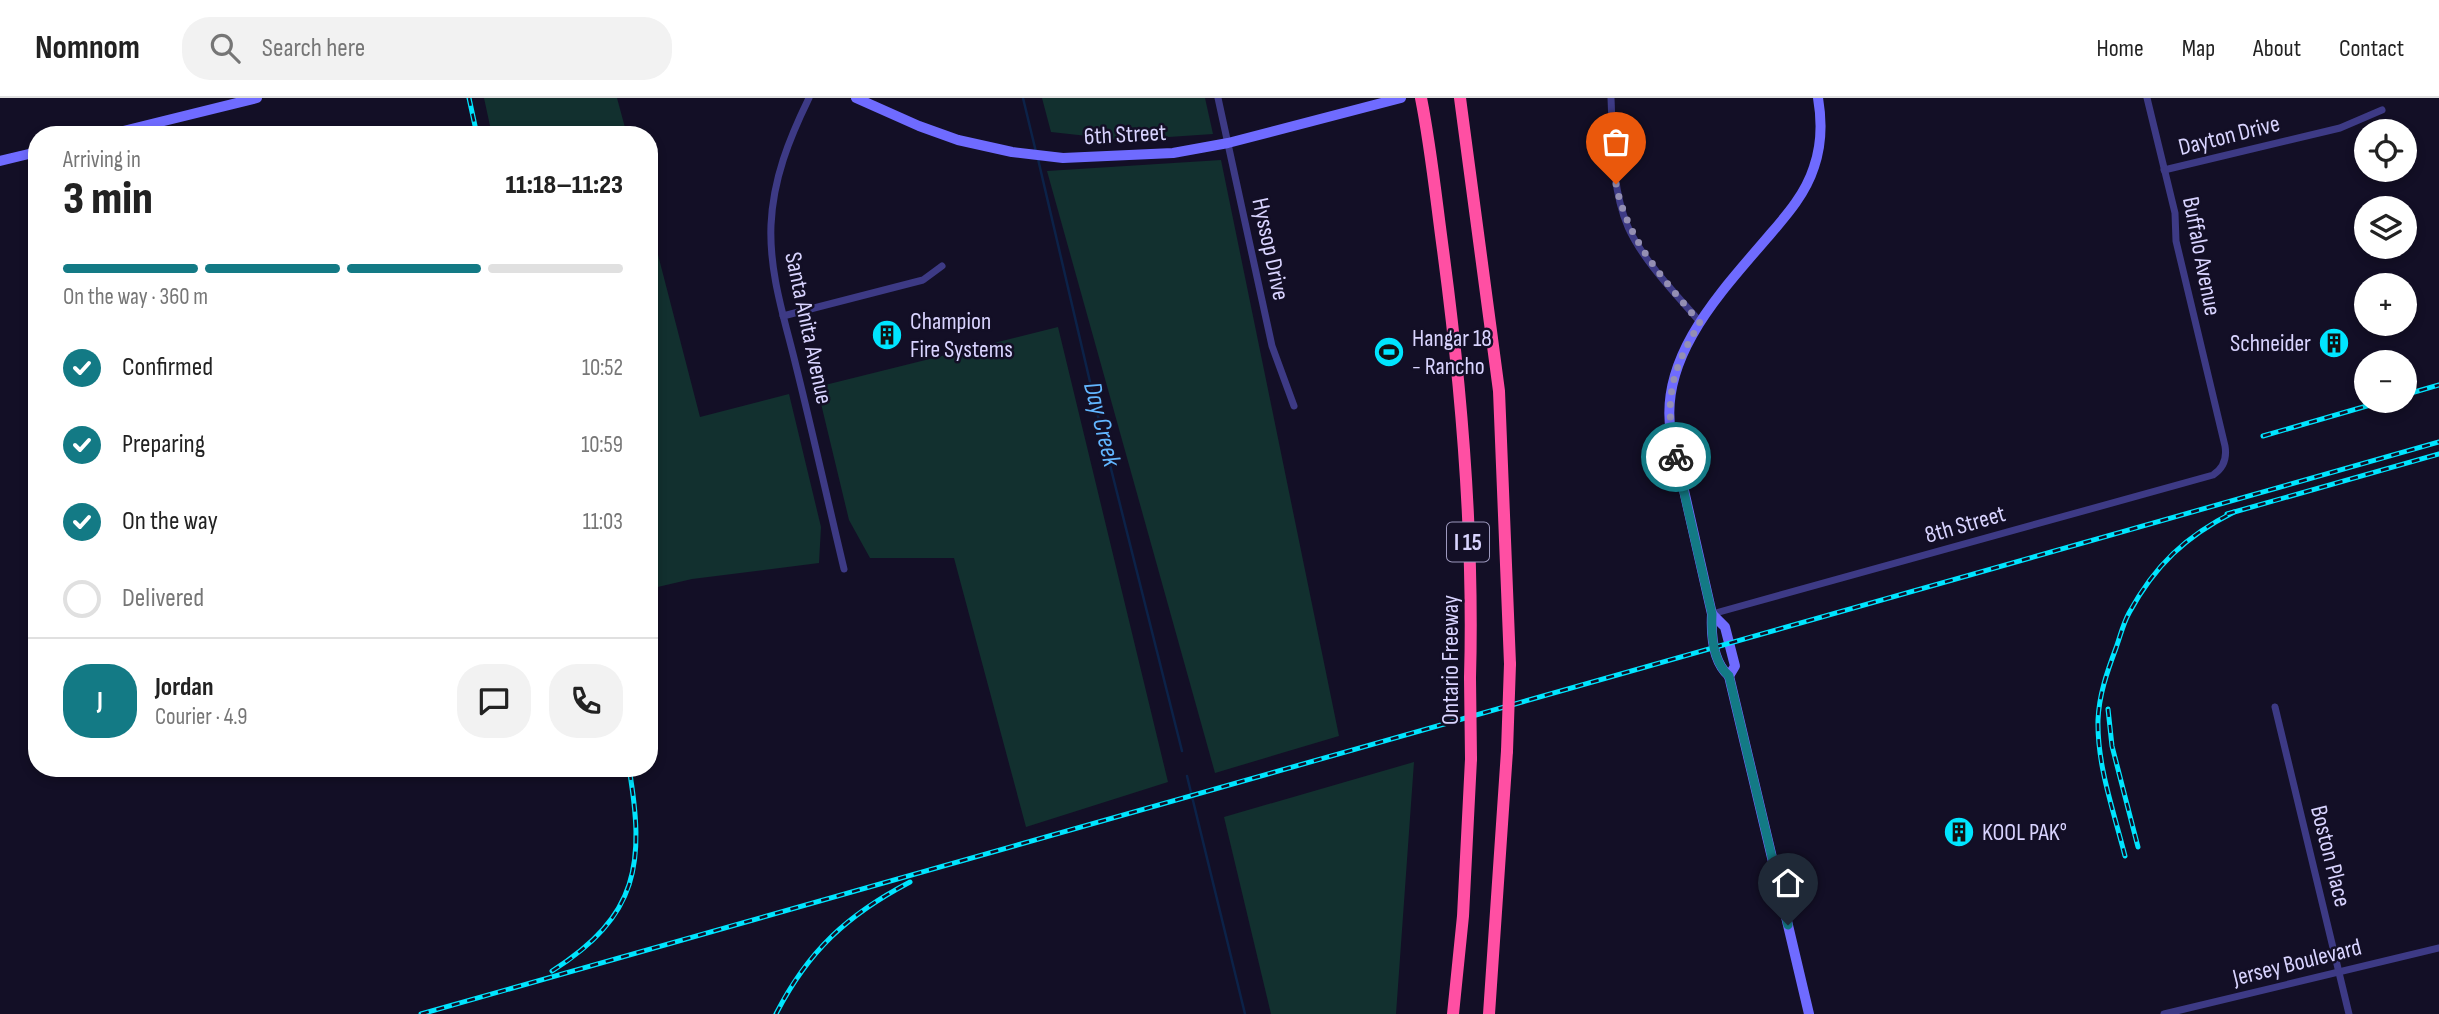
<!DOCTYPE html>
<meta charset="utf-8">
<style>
:root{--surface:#fff;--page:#f2f2f2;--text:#222;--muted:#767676;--line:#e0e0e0;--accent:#137a85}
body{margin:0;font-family:"Sofia Sans Condensed",sans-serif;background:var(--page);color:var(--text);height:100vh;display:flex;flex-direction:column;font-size:26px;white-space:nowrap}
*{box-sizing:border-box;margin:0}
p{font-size:23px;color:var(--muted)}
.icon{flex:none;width:38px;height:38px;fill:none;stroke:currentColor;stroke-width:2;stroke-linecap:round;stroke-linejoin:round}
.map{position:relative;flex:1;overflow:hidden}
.panel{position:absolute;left:28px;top:28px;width:630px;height:651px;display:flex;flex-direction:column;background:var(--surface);border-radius:28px;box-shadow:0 4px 10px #0003}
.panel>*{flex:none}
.buttons{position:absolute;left:2354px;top:21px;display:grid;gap:14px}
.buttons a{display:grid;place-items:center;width:63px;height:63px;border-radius:50%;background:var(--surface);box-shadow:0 4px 10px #0003;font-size:35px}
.pin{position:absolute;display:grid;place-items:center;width:60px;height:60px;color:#fff;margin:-72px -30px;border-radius:50% 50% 50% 0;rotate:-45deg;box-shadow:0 0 7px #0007}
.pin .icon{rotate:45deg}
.courier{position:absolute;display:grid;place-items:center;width:70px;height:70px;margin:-35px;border:5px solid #137a85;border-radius:50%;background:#fff;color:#222;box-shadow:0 2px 9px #0007}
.summary em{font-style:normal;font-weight:800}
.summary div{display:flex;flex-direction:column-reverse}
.summary{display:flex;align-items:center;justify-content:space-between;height:119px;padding:0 35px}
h1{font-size:46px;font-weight:800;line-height:52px}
.bar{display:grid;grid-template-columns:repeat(4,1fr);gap:10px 7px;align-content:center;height:84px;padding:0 35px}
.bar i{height:9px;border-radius:5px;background:var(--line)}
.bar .current{background:var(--accent)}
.bar p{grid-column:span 4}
.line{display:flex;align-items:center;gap:18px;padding:0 35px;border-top:2px solid var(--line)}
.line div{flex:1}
.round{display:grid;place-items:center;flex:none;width:74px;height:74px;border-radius:28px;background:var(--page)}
ol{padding:0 35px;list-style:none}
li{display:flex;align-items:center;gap:21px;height:77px}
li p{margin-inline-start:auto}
li .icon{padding:7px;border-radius:50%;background:var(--accent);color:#fff;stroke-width:4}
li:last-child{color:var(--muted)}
li i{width:38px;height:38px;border:4px solid var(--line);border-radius:50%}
header{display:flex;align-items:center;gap:42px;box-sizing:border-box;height:98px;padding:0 35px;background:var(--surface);border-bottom:2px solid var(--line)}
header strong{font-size:33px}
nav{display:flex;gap:38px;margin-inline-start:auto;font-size:24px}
.search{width:490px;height:63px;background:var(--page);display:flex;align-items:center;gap:18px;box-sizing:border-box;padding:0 24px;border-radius:28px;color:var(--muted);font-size:26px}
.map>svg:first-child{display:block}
.green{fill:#12302f}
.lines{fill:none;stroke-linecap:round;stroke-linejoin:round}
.stream{stroke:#0c2248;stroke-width:2.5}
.street{stroke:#3d3a85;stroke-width:7}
.secondary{stroke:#6f6bff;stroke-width:10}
.highway{stroke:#ff4fa3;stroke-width:12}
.rail-casing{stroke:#00e5ff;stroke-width:5}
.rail{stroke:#130f26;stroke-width:2.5;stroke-dasharray:8;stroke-linecap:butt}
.highway-bridge{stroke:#ff4fa3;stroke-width:12}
.done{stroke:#948fb3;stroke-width:7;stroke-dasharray:0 12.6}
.route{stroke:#137a85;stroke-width:9}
.labels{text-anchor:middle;stroke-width:5;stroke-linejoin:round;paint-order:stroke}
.shield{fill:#130f26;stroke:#9e99be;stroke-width:2}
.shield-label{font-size:23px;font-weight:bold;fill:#d9d4ff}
.street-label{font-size:24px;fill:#d9d4ff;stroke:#130f26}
.poi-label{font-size:24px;fill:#d9d4ff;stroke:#130f26;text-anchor:start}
.water-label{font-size:26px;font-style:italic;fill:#62b6ff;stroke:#130f26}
</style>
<header>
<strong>Nomnom</strong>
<div class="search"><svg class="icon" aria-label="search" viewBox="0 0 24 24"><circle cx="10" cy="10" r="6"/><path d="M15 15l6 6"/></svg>Search here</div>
<nav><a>Home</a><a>Map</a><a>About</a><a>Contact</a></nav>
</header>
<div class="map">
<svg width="2439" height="916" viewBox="0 0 2439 916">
<rect width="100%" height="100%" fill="#130f26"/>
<g class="green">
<polygon points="484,0 617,0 627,37 492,37"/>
<polygon points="1042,0 1205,0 1213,36 1124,42 1051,34"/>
<polygon points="1221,62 1339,638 1215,675 1047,73"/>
<polygon points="649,122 700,319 789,296 821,429 819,465 692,481 649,491"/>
<polygon points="1058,229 1168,684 1026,729 954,460 870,460 849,422 817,289"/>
<polygon points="1414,664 1396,916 1271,916 1224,719"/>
</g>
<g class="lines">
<g class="stream">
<polyline points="1023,0 1036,54"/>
<polyline points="1038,61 1101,331 1182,653"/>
<polyline points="1187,678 1245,916"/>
</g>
<g class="street">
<path d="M 809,0 C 789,41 773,81 771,127 C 769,176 785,222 796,268 C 813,336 828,404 844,471"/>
<polyline points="1218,0 1272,248 1294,308"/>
<path d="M 1611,0 C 1613,43 1611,89 1628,129 C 1644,164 1675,195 1700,224"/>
<polyline points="2164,72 2340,30 2382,12"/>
<polyline points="783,218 923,182 942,168"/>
<path d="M 1712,516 L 2213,377 C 2224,370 2227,360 2225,348 L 2176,143 L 2175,115 L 2147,0"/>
<polyline points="2275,609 2349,916"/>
<polyline points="2164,916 2439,850"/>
</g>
<g class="secondary">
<polyline points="856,0 919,28 958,42 1012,54 1063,60 1173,55 1228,45 1401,0"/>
<polyline points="107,37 257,0"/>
<polyline points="0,63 37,54"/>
<polyline points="1712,516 1725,529 1735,568 1729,578"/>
<path d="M 1809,916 L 1729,578 C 1713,564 1711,536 1712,516 L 1671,335 C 1658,259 1721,194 1767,140 C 1786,118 1805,97 1814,69 C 1822,46 1822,23 1818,0"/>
</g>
<g class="highway">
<path d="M 1421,0 C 1431,50 1436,101 1443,152 C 1462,294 1474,438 1470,580"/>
<polyline points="1460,0 1499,293 1510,566"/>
<polyline points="1453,916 1463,818 1471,661"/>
<polyline points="1489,916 1507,653"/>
</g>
<g class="rail-casing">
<g id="rail">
<polyline points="469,0 477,37"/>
<polyline points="2404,297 2439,287"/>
<polyline points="2263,338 2384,303"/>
<polyline points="2227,416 2439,356"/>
<polyline points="2108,611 2112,648 2138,749"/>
<path d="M 2125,758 C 2114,714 2097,668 2098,622 C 2099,597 2107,574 2116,550 C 2120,539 2123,526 2129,515 C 2155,467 2186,438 2234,414"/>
<path d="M 552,873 C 639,818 645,765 629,670"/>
<polyline points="421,916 2439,344"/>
<path d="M 776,916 C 808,853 847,817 910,784"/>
</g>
</g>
<use href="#rail" class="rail"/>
<g class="highway-bridge">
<polyline points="1470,580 1471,661"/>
<polyline points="1507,653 1510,566"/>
</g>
</g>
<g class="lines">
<path class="done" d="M 1616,86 C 1627,143 1664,181 1700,225 C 1670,274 1664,303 1676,359"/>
<path class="route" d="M 1676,359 L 1712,516 C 1711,536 1713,564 1729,578 L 1788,827"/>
</g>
<defs>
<g id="building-disc" transform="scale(1.575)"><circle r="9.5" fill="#00e5ff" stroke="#130f26"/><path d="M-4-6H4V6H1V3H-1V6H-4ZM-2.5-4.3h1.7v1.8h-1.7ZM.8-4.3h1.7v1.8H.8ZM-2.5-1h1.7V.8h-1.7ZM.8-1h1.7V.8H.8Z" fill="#111"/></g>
<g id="stadium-disc" transform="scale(1.575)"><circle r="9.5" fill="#00e5ff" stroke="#130f26"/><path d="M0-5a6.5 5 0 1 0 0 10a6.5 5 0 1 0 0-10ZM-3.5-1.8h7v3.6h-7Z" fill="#111"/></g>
</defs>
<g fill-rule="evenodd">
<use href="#building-disc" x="887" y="237"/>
<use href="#building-disc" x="2334" y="245"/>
<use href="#stadium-disc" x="1389" y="254"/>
<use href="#building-disc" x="1959" y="734"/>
</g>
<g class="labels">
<rect class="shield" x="1447" y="424.5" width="42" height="39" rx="5"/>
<g class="shield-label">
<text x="1468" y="452">I 15</text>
</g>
<g class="street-label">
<text transform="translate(1125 36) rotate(-3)" y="8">6th Street</text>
<text transform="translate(2229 37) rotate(-14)" y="8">Dayton Drive</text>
<text transform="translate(1271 151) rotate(78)" y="8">Hyssop Drive</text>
<text transform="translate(2202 158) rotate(79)" y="8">Buffalo Avenue</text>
<text transform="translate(809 230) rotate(78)" y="8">Santa Anita Avenue</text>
<text transform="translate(1965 426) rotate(-16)" y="8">8th Street</text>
<text transform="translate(1450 562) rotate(-90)" y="8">Ontario Freeway</text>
<text transform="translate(2331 758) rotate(76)" y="8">Boston Place</text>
<text transform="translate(2297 864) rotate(-14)" y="8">Jersey Boulevard</text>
</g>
<g class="poi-label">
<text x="910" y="231">Champion<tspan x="910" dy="28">Fire Systems</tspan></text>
<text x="1412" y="248">Hangar 18<tspan x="1412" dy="28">- Rancho</tspan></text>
<text x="2311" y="253" text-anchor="end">Schneider</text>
<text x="1982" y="742">KOOL PAK°</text>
</g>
<g class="water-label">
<text transform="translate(1103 326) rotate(76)" y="9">Day Creek</text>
</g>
</g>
</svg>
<div class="buttons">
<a><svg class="icon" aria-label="locate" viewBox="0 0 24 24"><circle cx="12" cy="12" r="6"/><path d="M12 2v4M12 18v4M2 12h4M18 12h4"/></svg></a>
<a><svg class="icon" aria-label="layers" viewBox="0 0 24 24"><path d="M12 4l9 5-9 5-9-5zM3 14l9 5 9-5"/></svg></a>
<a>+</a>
<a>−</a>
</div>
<div class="pin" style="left:1616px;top:86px;background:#ea580c"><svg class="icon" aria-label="bag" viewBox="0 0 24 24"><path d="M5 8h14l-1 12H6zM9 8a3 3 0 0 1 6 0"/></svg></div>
<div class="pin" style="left:1788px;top:827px;background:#1f2937"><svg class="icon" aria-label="home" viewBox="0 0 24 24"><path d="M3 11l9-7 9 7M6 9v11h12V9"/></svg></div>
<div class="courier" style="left:1676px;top:359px"><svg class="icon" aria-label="bike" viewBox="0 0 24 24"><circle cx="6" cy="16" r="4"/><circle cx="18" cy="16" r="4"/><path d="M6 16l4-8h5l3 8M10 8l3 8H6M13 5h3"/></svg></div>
<section class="panel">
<div class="summary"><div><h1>3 min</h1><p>Arriving in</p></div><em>11:18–11:23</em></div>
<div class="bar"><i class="current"></i><i class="current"></i><i class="current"></i><i></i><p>On the way · 360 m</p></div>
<ol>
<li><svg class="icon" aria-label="check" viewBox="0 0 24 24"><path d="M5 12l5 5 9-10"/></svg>Confirmed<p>10:52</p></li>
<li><svg class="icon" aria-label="check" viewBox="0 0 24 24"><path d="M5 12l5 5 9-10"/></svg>Preparing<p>10:59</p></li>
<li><svg class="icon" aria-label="check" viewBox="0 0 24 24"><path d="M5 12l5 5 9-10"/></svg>On the way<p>11:03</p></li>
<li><i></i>Delivered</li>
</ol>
<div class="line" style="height:126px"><b class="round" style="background:var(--accent);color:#fff">J</b><div><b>Jordan</b><p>Courier · 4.9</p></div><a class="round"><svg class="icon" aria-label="chat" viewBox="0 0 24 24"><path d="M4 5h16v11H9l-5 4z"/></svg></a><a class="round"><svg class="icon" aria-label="phone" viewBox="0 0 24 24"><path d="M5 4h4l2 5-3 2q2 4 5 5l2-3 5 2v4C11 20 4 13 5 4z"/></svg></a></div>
</section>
</div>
